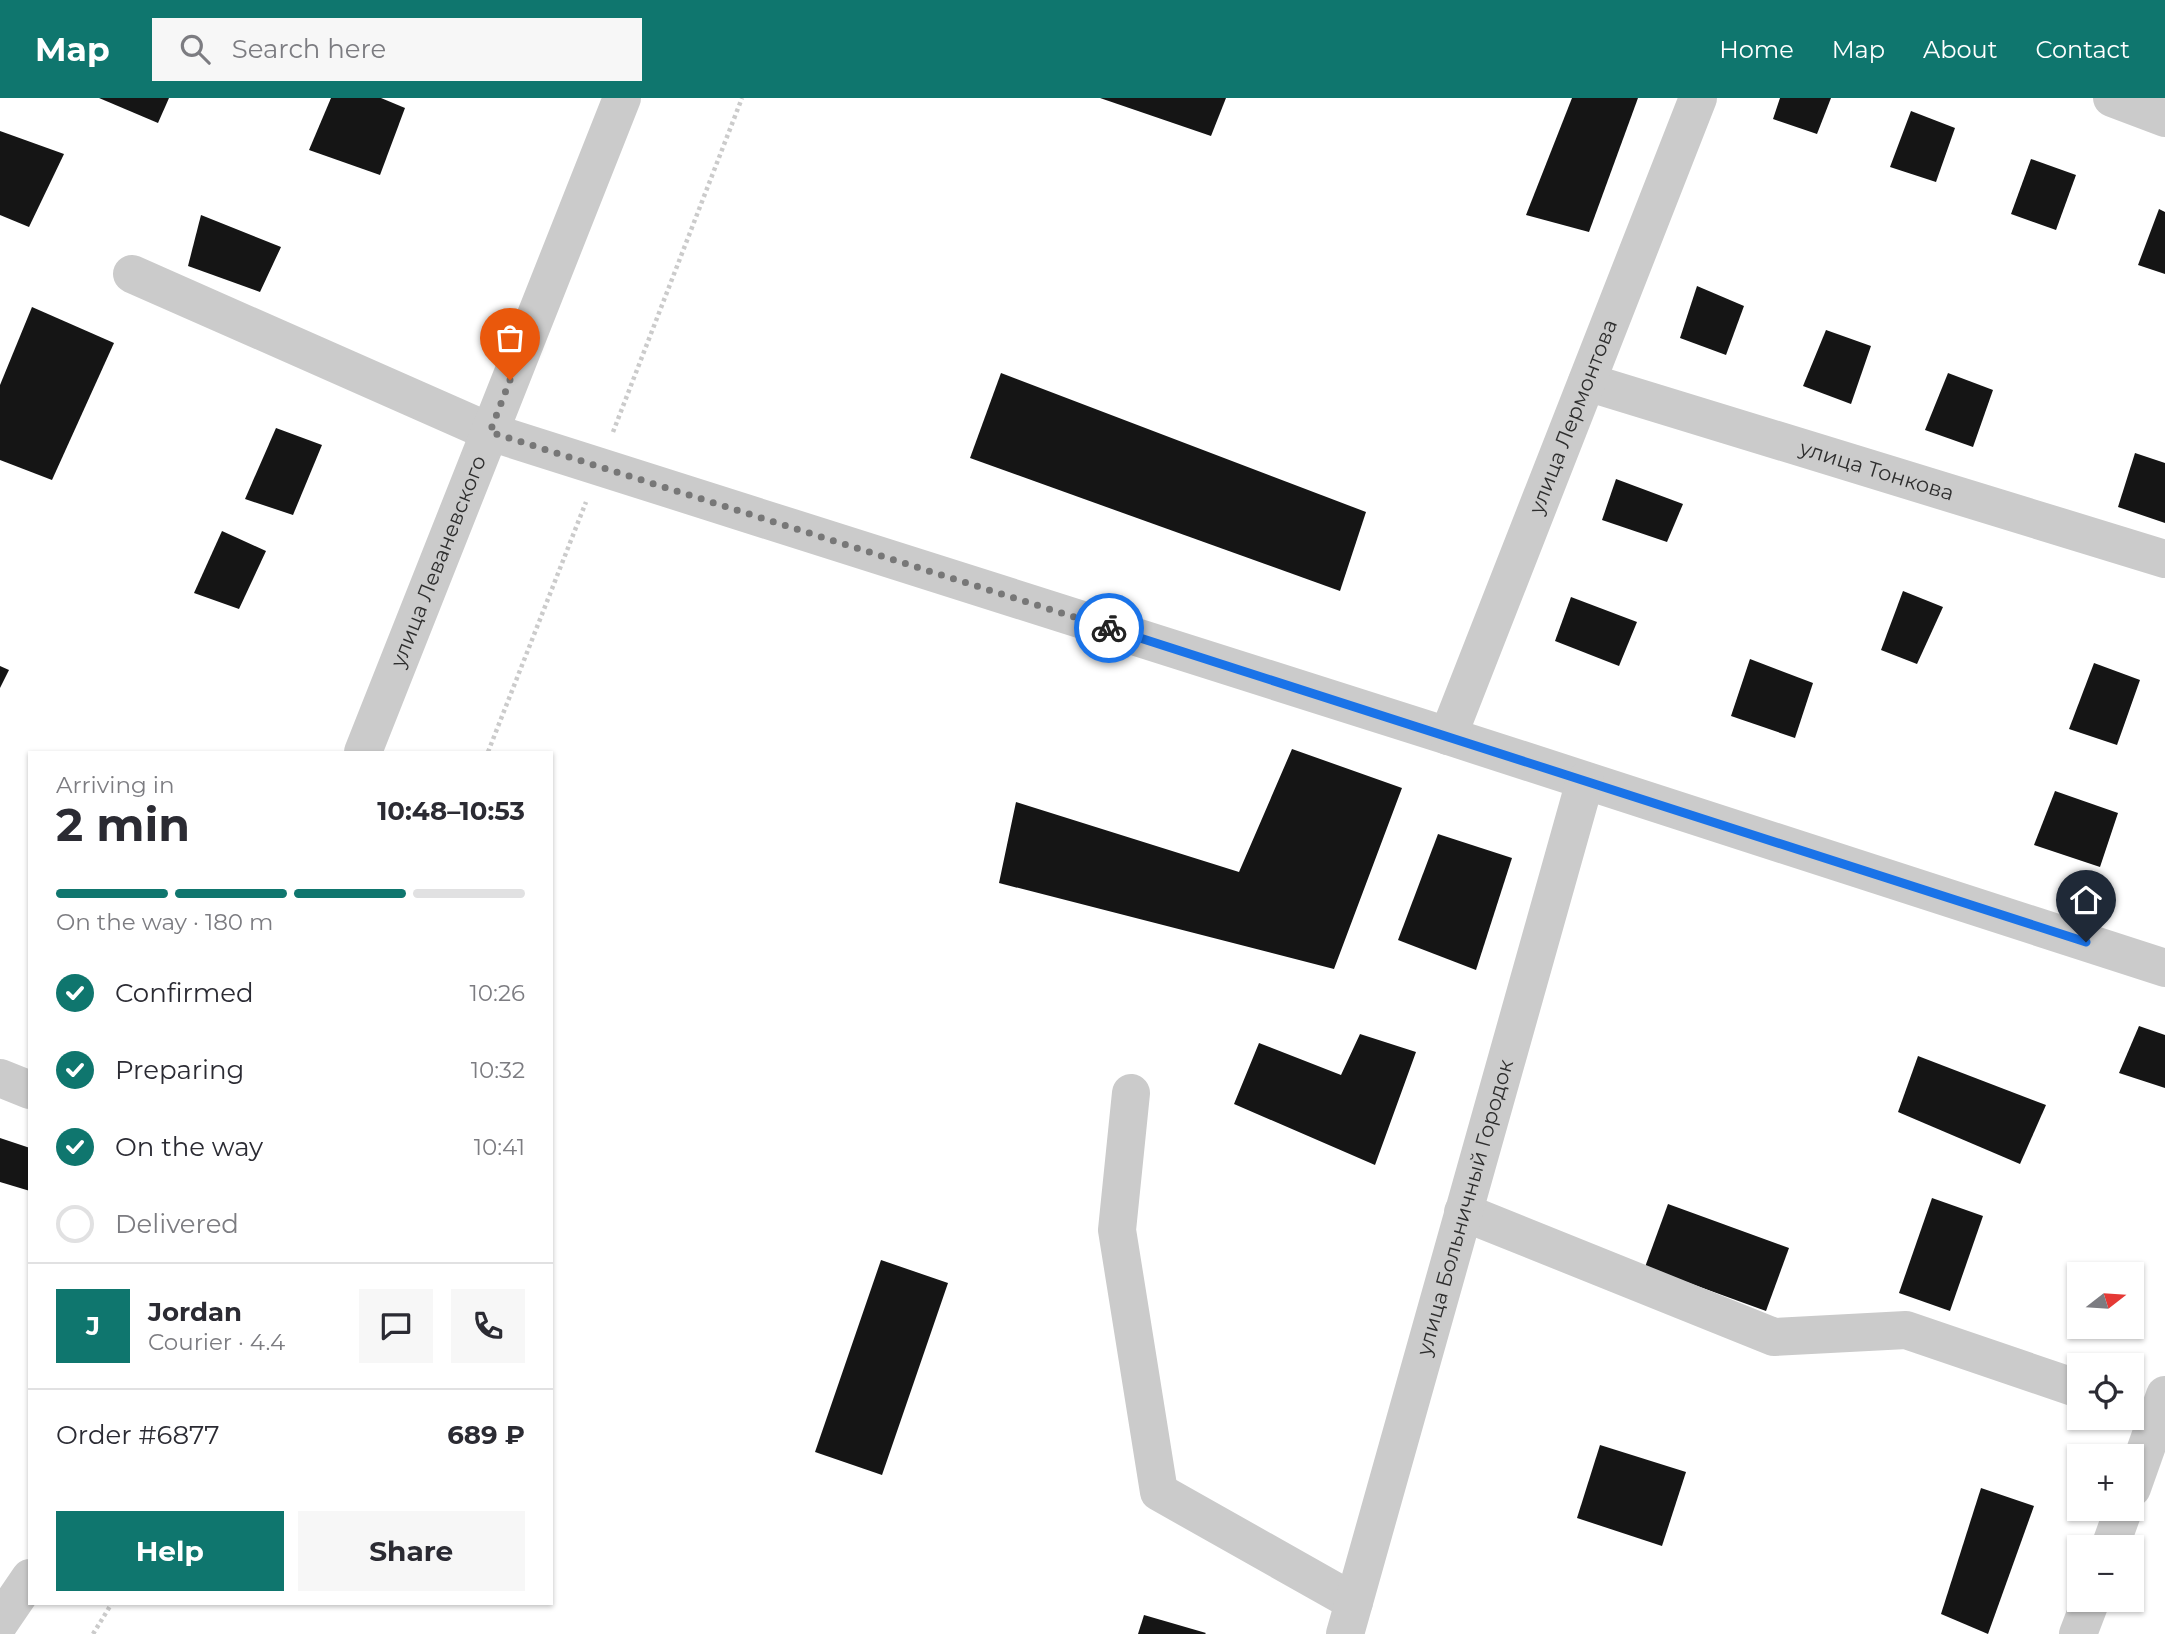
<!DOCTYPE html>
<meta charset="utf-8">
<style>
:root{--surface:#fff;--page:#f7f7f7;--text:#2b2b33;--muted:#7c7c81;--line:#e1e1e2;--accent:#0f766e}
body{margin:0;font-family:Montserrat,sans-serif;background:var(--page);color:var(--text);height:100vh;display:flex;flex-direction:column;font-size:26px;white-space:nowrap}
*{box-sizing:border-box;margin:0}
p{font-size:23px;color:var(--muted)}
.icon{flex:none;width:38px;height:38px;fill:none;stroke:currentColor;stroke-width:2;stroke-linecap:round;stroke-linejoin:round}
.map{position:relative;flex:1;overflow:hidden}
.details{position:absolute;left:28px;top:653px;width:525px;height:854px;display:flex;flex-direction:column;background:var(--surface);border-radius:0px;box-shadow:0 2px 5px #0004}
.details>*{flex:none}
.needle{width:46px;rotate:73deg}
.controls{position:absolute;left:2067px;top:1164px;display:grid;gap:14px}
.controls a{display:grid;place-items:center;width:77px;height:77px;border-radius:0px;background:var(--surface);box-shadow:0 2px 5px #0004;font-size:35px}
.pin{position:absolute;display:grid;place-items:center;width:60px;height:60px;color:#fff;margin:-72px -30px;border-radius:50% 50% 50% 0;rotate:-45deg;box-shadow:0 0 7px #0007}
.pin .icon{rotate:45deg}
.courier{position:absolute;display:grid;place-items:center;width:70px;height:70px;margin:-35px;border:5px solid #1a73e8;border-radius:50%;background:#fff;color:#222;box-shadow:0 2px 9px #0007}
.headline em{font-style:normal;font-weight:700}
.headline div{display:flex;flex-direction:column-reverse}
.headline{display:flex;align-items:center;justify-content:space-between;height:119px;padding:0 28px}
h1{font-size:46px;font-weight:700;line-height:52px}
.bar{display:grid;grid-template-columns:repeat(4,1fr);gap:10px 7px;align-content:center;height:84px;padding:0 28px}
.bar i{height:9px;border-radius:5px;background:var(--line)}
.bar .current{background:var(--accent)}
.bar p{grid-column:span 4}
.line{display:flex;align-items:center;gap:18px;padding:0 28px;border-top:2px solid var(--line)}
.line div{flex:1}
.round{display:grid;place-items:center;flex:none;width:74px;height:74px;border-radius:0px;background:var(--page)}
ol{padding:0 28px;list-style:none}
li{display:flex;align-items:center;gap:21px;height:77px}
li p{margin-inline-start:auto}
li .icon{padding:7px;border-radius:50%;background:var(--accent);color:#fff;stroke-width:4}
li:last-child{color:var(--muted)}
li i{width:38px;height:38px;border:4px solid var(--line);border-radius:50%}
.action{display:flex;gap:14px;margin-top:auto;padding:14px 28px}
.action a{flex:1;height:80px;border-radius:0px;background:var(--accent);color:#fff;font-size:28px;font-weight:700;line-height:80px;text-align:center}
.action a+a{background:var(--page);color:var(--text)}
header{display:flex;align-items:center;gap:42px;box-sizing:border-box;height:98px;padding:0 35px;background:var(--accent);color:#fff}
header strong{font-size:33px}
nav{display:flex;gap:38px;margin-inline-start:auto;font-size:24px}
.search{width:490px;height:63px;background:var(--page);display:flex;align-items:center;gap:18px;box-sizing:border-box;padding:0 24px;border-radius:0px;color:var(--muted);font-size:26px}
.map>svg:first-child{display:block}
.building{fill:#151515}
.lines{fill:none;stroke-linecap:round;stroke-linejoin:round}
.path{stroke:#cbcbcb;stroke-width:4.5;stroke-dasharray:3.5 3.5;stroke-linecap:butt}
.minor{stroke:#cbcbcb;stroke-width:38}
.done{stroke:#777;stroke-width:7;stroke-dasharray:0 12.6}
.route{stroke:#1a73e8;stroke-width:9}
.labels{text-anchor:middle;stroke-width:7;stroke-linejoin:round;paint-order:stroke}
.street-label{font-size:21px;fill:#2e2e2e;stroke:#fff}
</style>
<header>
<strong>Map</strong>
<div class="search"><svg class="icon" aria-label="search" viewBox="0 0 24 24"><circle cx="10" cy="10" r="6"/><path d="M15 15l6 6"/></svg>Search here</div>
<nav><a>Home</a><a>Map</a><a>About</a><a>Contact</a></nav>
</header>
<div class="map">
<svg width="2165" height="1536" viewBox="0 0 2165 1536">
<rect width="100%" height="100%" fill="#fff"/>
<g class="building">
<polygon points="99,0 169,0 158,25"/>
<polygon points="331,0 381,0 405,10 380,77 309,52"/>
<polygon points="1100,0 1226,0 1211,38"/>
<polygon points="1572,0 1638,0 1589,134 1526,117"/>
<polygon points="1780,0 1831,0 1817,36 1773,21"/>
<polygon points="1911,13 1955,30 1936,84 1890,69"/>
<polygon points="0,33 64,56 29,129 0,117"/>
<polygon points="2031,61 2076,77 2056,132 2011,116"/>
<polygon points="2159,111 2165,114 2165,176 2138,167"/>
<polygon points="201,117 281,149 260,194 188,168"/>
<polygon points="1697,188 1744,208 1726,257 1680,240"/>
<polygon points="32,209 114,245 52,382 0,362 0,287"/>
<polygon points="1826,232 1871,248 1851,306 1803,288"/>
<polygon points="1001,275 1366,414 1340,493 970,360"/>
<polygon points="1948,275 1993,292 1973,349 1925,332"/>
<polygon points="276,330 322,347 293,417 245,401"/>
<polygon points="2135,355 2165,365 2165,425 2118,409"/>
<polygon points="1616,381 1683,406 1667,444 1602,422"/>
<polygon points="222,433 266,453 239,511 194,495"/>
<polygon points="1903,493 1943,509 1917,566 1881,552"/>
<polygon points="1571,499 1637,524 1619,568 1555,543"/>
<polygon points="1750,561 1813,585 1795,640 1731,618"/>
<polygon points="2094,565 2140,582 2117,647 2069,631"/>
<polygon points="0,568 9,572 0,590"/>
<polygon points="1292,651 1402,690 1334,871 999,785 1016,704 1239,774"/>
<polygon points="2055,693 2118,715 2100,769 2034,747"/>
<polygon points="1438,736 1512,760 1476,872 1398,842"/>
<polygon points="2139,928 2165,937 2165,990 2119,975"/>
<polygon points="1360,936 1416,954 1375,1067 1234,1006 1259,945 1341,977"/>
<polygon points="1918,958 2046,1007 2020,1066 1898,1014"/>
<polygon points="0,1040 30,1050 30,1093 0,1084"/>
<polygon points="1932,1100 1983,1118 1950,1213 1899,1195"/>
<polygon points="1668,1106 1789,1150 1766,1213 1645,1169"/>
<polygon points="881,1162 948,1185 882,1377 815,1354"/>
<polygon points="1600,1347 1686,1374 1662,1448 1577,1420"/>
<polygon points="1981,1390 2034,1408 1988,1536 1941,1516"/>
<polygon points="1144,1517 1206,1535 1205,1536 1138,1536"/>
</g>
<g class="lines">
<g class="path">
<polyline points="613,334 742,0"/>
<polyline points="488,654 586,404"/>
<polyline points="93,1536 112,1505"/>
</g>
<g class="minor">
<polyline points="2112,0 2165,20"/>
<polyline points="132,176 490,334 1448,638 2165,870"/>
<path id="s1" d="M 1587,284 L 2165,461"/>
<path id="s2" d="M 1448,638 L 1698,0"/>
<path id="s3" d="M 363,654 L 622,0"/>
<polyline points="0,980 30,992"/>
<polyline points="1131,995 1117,1132 1159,1394 1354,1504"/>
<polyline points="1463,1114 1774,1239 1906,1232 2079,1291"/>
<polyline points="2132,1390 2165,1297"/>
<polyline points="2110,1449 2124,1410"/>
<polyline points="0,1524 30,1480"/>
<path id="s4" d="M 1345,1536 L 1585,683"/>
<polyline points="2078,1536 2091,1502"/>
</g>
</g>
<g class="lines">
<polyline class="done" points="510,282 490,334 1109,530"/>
<polyline class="route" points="1109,530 2086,844"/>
</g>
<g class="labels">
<g class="street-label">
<text dy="7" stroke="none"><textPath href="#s2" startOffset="343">улица Лермонтова</textPath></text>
<text dy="7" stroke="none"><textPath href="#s1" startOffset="303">улица Тонкова</textPath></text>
<text dy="7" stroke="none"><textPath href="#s3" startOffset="205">улица Леваневского</textPath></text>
<text dy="7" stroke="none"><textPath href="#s4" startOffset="443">улица Больничный Городок</textPath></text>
</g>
</g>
</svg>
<div class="controls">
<a><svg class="needle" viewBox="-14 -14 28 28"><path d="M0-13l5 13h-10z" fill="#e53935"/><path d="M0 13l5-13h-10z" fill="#7c7c81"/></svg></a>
<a><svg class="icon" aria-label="locate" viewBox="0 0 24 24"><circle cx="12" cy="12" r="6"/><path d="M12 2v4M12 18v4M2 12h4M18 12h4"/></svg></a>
<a>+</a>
<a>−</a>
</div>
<div class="pin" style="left:510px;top:282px;background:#ea580c"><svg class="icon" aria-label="bag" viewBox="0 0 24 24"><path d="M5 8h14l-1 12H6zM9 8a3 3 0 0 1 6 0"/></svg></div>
<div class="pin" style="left:2086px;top:844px;background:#1f2937"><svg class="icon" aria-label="home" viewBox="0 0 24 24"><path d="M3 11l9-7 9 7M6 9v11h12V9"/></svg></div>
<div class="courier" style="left:1109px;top:530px"><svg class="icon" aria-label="bike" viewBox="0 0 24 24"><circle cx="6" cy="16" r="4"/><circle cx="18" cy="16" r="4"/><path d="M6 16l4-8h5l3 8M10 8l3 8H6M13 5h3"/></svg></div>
<section class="details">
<div class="headline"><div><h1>2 min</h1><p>Arriving in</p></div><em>10:48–10:53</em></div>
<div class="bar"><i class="current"></i><i class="current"></i><i class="current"></i><i></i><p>On the way · 180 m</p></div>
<ol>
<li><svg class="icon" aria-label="check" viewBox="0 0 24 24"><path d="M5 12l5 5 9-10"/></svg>Confirmed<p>10:26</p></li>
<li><svg class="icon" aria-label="check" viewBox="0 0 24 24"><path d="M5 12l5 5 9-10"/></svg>Preparing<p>10:32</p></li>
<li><svg class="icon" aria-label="check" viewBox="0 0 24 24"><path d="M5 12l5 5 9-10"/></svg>On the way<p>10:41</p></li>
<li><i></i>Delivered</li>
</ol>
<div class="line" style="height:126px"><b class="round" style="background:var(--accent);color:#fff">J</b><div><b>Jordan</b><p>Courier · 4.4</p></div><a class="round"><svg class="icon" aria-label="chat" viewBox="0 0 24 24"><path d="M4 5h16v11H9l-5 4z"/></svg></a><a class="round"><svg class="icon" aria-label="phone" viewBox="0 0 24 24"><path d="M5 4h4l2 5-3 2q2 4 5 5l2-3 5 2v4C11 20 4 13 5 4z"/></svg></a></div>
<div class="line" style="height:91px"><div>Order #6877</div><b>689 ₽</b></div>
<div class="action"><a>Help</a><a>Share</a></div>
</section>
</div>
